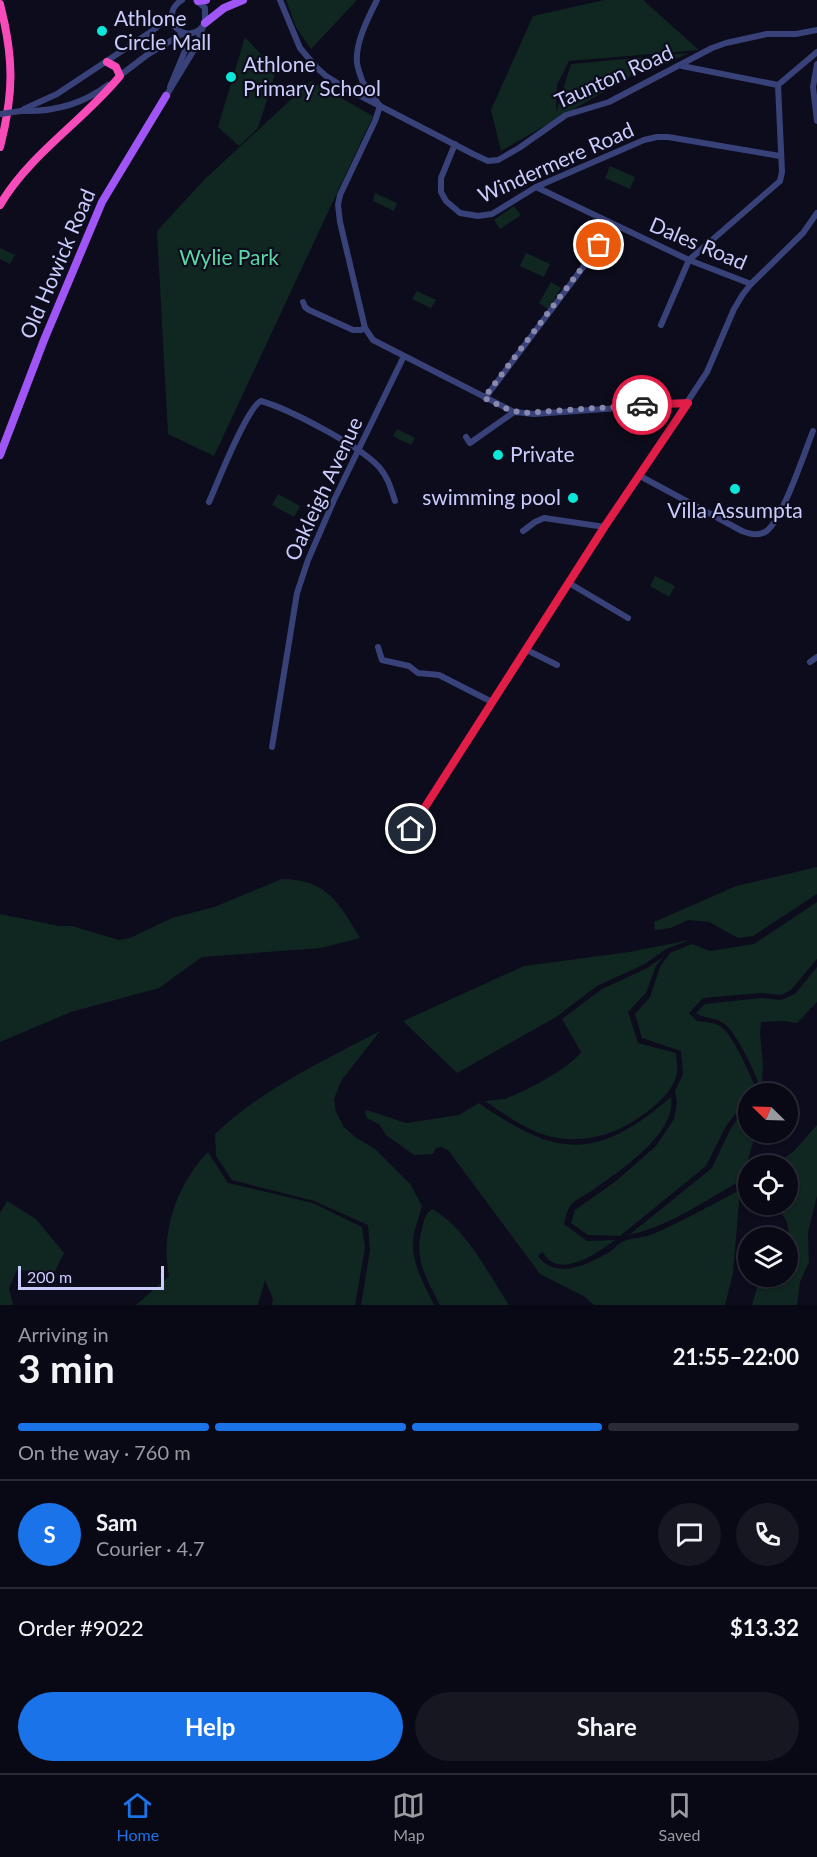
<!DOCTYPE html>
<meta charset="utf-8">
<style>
:root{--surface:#090915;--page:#171722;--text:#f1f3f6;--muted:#999aa0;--line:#292a34;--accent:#1a73e8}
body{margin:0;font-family:Lato,sans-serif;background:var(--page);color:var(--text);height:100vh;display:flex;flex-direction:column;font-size:22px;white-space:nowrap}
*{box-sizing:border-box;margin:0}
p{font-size:20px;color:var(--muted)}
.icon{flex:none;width:33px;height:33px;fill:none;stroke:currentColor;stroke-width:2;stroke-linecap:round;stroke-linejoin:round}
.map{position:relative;height:1305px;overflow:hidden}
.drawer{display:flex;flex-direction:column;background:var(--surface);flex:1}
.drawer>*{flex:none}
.needle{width:39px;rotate:293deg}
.tools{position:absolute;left:738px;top:1083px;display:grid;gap:12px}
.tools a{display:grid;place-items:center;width:60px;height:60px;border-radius:50%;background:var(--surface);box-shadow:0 2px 4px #0004,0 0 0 2px var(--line);font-size:30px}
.scale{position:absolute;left:18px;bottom:15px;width:146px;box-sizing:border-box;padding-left:6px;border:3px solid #caccfc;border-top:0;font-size:16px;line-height:21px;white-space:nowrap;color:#caccfc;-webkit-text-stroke:4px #0c0c1c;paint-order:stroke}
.pin{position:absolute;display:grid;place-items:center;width:51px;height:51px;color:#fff;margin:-26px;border:3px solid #fff;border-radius:50%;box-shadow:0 2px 6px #0007}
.courier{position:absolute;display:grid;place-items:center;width:60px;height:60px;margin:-30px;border:4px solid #e11d48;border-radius:50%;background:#fff;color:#222;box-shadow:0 2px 8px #0007}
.head em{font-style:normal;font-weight:700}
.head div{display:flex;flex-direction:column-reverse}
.head{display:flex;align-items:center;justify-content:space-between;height:102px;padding:0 18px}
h1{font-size:39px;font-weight:700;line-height:45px}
.bar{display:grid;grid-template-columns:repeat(4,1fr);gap:9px 6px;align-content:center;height:72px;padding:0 18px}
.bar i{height:8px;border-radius:4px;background:var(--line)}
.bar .active{background:var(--accent)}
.bar p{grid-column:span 4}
.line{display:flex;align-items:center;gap:15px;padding:0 18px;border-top:2px solid var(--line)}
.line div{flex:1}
.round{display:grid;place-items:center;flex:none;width:63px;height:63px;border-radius:32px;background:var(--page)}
.cta{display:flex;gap:12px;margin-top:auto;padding:12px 18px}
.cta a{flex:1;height:69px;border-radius:36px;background:var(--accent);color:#fff;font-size:24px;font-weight:700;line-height:69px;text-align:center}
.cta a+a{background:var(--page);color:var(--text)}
.tab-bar{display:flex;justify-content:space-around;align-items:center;height:84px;border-top:2px solid var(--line);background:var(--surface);font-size:16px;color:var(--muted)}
.tab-bar a{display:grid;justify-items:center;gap:3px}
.tab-bar .active{color:var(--accent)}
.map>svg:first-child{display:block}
.green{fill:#102621}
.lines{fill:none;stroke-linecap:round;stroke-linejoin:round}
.minor{stroke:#394179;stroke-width:6}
.major{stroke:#a056f7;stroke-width:8}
.highway{stroke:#f74bba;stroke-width:8}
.minor-bridge{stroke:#394179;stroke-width:6}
.done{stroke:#8889ae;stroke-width:6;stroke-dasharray:0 10.8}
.route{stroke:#e11d48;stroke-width:8}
.poi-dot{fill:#0be7d9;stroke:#0c0c1c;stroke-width:2}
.labels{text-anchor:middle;stroke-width:4.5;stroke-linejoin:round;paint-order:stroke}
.poi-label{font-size:21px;fill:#caccfc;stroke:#0c0c1c;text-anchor:start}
.street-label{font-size:21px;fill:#caccfc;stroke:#0c0c1c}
.park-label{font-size:21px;fill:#5ad8a4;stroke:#0c0c1c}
</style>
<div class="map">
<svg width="817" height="1305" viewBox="0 0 817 1305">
<rect width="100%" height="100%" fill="#0c0c1c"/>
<g class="green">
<polygon points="286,0 357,0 311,49 296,27"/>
<polygon points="604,0 643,0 699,50 569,61 557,85 556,112 571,64 689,53 658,67 654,63 501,151 491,110 533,16"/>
<polygon points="245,37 276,71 258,128 239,146 218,127"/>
<polygon points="311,81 373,116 214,456 168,434 157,231 205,179"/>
<polygon points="610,166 635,177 630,189 605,178"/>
<polygon points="375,193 397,203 394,211 373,201"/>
<polygon points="514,206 521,215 500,229 494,220"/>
<polygon points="0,248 15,255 10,264 0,259"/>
<polygon points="526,253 550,264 544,277 520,266"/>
<polygon points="551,282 561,288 548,309 539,303"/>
<polygon points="417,291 436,300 431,308 412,299"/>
<polygon points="397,429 415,438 411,445 393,436"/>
<polygon points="278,494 300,506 294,517 272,505"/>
<polygon points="655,576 675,586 669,597 650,586"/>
<polygon points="817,867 817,894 753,936 738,938 709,922 688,920 671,928 655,930 654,922 736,886"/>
<path d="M 282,879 C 327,879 340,904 360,938 L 321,948 L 202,957 L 159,988 L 71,1012 L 0,1042 L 0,914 L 59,926 L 72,926 L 119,940 L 130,938 L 172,918 L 214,907 Z"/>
<path d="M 817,902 L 817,959 L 791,990 L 781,995 L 761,993 L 703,998 L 689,1013 L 697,1021 C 705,1022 713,1022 720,1026 C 732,1033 748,1070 754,1084 L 745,1102 L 726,1126 L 706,1166 L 620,1236 L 588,1235 L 571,1223 L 575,1210 L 616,1181 L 656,1146 L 674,1119 L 677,1103 L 675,1091 L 683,1074 L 681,1051 L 642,1038 L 635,1014 L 650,997 L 660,967 L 670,953 L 692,944 L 710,951 L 754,944 Z"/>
<polygon points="690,940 666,949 645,964 597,986 556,1017 457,1073 403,1021 524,966 629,952"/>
<path d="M 663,957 L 656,966 L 646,993 L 628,1012 L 638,1043 L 676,1053 C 676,1059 678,1066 677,1072 C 675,1096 634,1124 612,1132 C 596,1138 575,1141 558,1138 C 531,1134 507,1116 485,1101 C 491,1100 498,1100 504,1099 C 523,1093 570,1068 581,1052 L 562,1019 L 602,989 L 647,968 Z"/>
<path d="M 817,967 L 817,1002 L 797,1023 L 782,1021 L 761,1022 L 760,1033 L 763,1065 L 761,1093 L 753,1093 L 758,1082 C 753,1068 735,1030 723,1023 C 715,1017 704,1019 696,1013 L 705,1004 L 761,998 L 781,1000 L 795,994 Z"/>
<path d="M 380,1031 L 341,1081 L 334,1099 L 336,1112 L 344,1127 L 355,1137 L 375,1149 L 411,1185 L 422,1206 C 420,1215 416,1224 414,1233 C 409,1260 423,1282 434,1305 L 361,1305 L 370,1251 L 368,1225 L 314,1201 L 232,1180 L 216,1156 L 215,1134 C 262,1089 323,1061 380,1031 Z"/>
<path d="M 671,1097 C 677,1134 619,1171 593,1190 C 586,1195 574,1200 570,1206 C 567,1211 565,1219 564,1224 L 587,1241 L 615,1240 C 600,1251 571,1272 552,1262 C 548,1260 545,1255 542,1252 L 538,1256 C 556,1280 586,1265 608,1253 C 613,1250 617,1245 622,1242 C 631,1237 644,1238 653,1234 C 683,1221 711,1205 740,1190 L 733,1273 L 725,1305 L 594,1305 L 585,1297 L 540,1274 L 448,1150 L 441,1147 L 436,1148 L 433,1154 L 414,1155 L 386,1135 L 379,1124 L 367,1118 L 365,1112 L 367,1110 L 406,1123 L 459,1115 L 479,1103 C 557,1158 597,1161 671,1097 Z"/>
<path d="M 748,1103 L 748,1132 L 756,1133 L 742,1180 C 706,1200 670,1226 629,1235 L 712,1168 L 730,1130 Z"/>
<polygon points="817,1125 817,1196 808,1232 809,1262 800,1282 797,1305 752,1305 760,1277 788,1276 786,1237 789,1233 786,1220 777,1206 777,1205 788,1204 788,1166 781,1165 781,1160 793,1152"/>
<path d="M 208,1152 L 228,1183 L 313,1203 L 362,1227 L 365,1248 L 355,1305 L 272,1305 L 273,1299 L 265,1280 L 258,1305 L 136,1305 L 169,1276 C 160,1232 177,1184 208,1152 Z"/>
<polygon points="7,1201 36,1219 64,1253 54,1273 17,1270 9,1288 13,1305 0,1305 0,1213"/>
<path d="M 432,1209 C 468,1230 486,1271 509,1305 L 440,1305 C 427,1280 413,1258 422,1229 C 424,1221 425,1214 432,1209 Z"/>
</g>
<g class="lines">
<g class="minor">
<path d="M 182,0 C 172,6 169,16 175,27 C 185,37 198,35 205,23 L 205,8 L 196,0"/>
<polyline points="280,0 300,48 316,67 326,76 347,89 473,154 488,161 498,160 519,148 566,115 609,102 712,48 726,43 767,34 796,34 817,30"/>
<polyline points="817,64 813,87 817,121"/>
<polyline points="682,66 778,85"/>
<polyline points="118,77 147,55 184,33"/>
<polyline points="365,85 380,106 375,121 340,195 338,205 340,222 365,328 373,340 514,412 534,414 688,403"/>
<polyline points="170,87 187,46 186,34"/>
<polyline points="166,96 194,50 203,27"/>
<path d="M 367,99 C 366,86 359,76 357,63 C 355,43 368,18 377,0"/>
<polyline points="24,109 57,94 152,31 171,16"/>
<path d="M 21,111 C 53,112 83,104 108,85"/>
<polyline points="455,144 441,178 441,192 446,201 460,213 478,216 492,214 536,187 644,140 657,137 668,137 780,156"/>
<polyline points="536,187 689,260 751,284"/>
<polyline points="303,302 305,307 309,310 353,330 361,330 365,328"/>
<polyline points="661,325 689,260 780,181 782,172 778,85 817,52"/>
<polyline points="485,398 614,226"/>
<polyline points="466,437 470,443 514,412"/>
<path d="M 640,476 L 742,531 C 750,534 757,536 765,532 C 781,524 805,451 813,431"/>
<path d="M 209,502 C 217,484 247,407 261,401 C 289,409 360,446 379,467 C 388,477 391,489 395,501"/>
<polyline points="523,531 535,522 544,518 605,527"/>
<polyline points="569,583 628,618"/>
<polyline points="378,647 382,660 409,666 418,673 439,675 492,702"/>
<polyline points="527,650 557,665"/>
<polyline points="810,662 817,657"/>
<polyline points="272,747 297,593 308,560 334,500 404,356"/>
<polyline points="411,829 605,527 707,372 734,309 743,294 751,284 803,233 817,213"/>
</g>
<g class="major">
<polyline points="198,1 206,0"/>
<polyline points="205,23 224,8 243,0"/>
<polyline points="0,455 44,340 102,202 166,96"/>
</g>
<g class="highway">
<path d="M 0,4 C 14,58 14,93 0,147"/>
<path d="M 0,205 C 29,155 83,121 120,76 L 116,67 L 107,62"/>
</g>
<polyline class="minor-bridge" points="0,114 21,111"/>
</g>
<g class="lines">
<polyline class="done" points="599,245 484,398 507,409 522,413 642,405"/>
<polyline class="route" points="411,829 605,526 688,403 642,405"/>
</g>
<g class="poi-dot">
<circle cx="102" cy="31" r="6"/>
<circle cx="231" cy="77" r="6"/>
<circle cx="498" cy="455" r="6"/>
<circle cx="735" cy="489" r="6"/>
<circle cx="573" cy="498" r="6"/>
</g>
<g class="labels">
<g class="poi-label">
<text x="114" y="26">Athlone<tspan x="114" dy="24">Circle Mall</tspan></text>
<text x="243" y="72">Athlone<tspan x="243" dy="24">Primary School</tspan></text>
<text x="510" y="462">Private</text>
<text x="561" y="505" text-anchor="end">swimming pool</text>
<text x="735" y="518" text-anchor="middle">Villa Assumpta</text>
</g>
<g class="street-label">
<text transform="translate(614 77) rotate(-24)" y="7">Taunton Road</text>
<text transform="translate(556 163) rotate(-24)" y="7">Windermere Road</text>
<text transform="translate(698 244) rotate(23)" y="7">Dales Road</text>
<text transform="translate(58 264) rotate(-67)" y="7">Old Howick Road</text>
<text transform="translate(324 489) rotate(-65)" y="7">Oakleigh Avenue</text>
</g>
<g class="park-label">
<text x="229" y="265">Wylie Park</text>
</g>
</g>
</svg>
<div class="tools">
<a><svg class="needle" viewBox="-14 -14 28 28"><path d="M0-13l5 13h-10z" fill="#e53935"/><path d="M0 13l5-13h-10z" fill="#999aa0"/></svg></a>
<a><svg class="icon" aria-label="locate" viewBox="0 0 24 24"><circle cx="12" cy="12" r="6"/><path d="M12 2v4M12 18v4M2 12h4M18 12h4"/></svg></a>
<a><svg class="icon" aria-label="layers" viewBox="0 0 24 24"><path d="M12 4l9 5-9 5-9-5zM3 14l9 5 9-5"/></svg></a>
</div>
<div class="scale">200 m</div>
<div class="pin" style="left:599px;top:245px;background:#ea580c"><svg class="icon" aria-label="bag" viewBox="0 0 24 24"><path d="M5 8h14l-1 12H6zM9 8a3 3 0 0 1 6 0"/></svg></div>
<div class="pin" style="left:411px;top:829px;background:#1f2937"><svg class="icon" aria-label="home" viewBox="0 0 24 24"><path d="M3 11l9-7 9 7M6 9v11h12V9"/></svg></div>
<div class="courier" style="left:642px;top:405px"><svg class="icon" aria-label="car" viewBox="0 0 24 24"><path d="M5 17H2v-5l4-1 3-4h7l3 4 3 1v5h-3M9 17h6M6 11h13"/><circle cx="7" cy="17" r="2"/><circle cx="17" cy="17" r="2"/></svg></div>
</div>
<section class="drawer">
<div class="head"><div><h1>3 min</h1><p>Arriving in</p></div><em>21:55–22:00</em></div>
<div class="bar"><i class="active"></i><i class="active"></i><i class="active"></i><i></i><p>On the way · 760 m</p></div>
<div class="line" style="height:108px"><b class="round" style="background:var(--accent);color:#fff">S</b><div><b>Sam</b><p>Courier · 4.7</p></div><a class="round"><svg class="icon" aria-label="chat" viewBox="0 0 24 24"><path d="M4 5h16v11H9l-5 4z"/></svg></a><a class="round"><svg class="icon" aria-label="phone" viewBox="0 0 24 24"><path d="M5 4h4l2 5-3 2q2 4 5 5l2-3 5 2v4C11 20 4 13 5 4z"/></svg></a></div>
<div class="line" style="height:78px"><div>Order #9022</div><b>$13.32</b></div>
<div class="cta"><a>Help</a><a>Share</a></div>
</section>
<nav class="tab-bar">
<a class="active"><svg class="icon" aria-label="home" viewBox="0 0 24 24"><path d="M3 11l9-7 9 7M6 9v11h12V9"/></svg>Home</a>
<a><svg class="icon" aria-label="map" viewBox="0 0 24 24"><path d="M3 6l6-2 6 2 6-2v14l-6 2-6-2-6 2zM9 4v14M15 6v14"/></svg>Map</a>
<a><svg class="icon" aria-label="saved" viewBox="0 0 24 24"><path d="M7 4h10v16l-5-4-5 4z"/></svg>Saved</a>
</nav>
